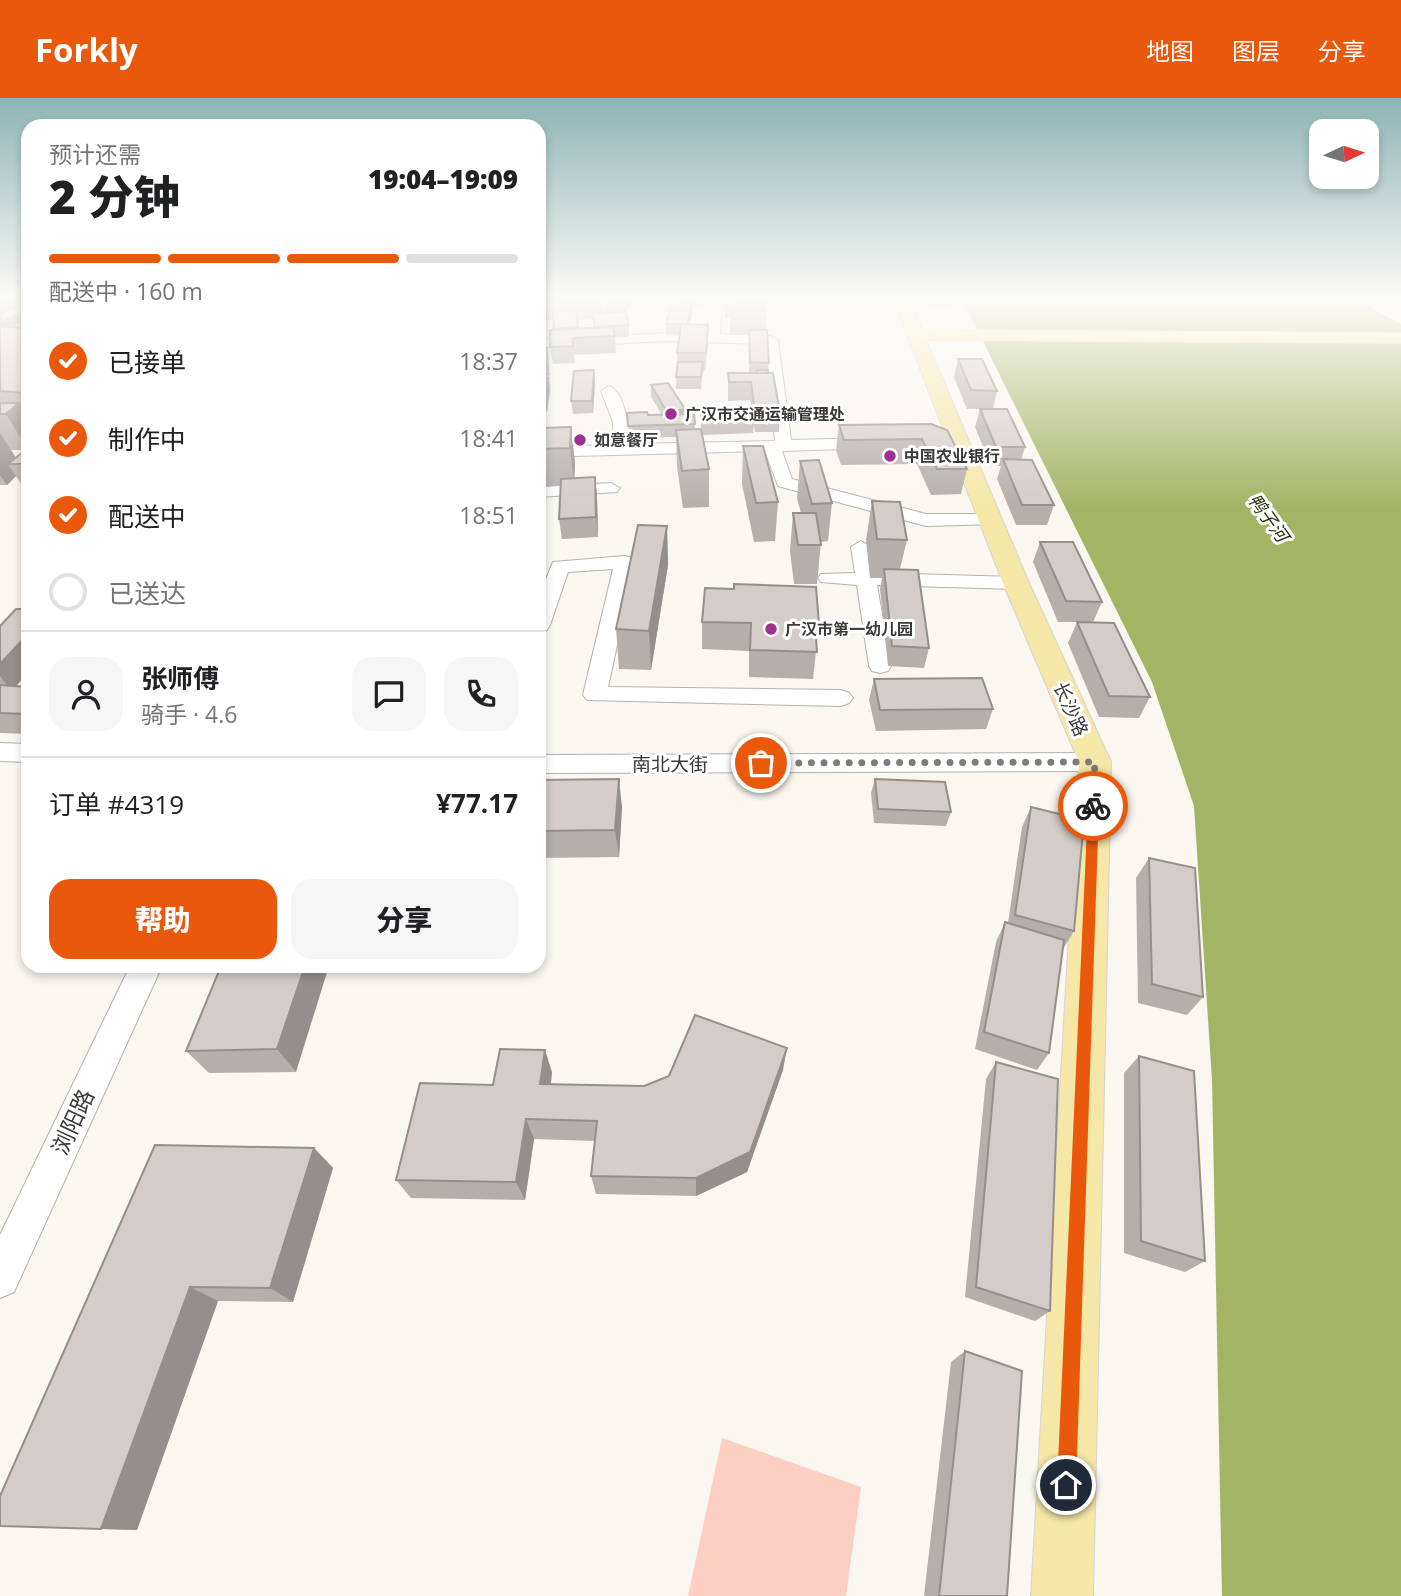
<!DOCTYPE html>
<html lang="zh">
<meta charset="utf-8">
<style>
:root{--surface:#fff;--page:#f6f6f6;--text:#202124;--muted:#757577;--line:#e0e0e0;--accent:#ea580c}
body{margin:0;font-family:"Open Sans","Noto Sans SC",sans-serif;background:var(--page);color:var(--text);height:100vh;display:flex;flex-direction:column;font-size:26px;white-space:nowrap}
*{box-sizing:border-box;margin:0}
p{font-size:23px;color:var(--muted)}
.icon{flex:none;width:38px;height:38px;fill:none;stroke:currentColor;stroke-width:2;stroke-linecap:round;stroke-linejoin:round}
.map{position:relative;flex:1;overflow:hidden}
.panel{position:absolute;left:21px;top:21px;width:525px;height:854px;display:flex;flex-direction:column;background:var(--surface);border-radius:21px;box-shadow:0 4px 10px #0003}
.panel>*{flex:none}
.needle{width:46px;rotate:86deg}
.buttons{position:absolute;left:1309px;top:21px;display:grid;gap:14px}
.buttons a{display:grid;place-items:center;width:70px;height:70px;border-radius:14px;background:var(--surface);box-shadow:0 4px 10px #0003;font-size:35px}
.pin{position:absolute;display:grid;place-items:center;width:60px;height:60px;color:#fff;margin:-30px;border:4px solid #fff;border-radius:50%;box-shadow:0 2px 7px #0007}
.courier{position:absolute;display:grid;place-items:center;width:70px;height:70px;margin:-35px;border:5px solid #ea580c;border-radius:50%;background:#fff;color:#222;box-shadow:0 2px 9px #0007}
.overview em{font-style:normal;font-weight:800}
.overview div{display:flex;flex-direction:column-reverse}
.overview{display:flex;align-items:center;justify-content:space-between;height:119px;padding:0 28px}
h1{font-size:46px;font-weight:800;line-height:52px}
.bar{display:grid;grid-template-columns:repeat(4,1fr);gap:10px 7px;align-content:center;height:84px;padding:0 28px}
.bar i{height:9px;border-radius:5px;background:var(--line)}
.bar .on{background:var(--accent)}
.bar p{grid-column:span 4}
.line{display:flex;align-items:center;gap:18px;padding:0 28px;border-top:2px solid var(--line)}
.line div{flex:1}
.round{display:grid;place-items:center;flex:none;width:74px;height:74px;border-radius:21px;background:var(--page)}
ol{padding:0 28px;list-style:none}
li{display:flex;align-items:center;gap:21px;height:77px}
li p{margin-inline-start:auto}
li .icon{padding:7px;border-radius:50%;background:var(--accent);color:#fff;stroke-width:4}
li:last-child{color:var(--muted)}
li i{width:38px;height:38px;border:4px solid var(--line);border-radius:50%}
.button{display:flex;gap:14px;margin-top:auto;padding:14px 28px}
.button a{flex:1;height:80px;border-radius:21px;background:var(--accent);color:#fff;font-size:28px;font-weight:800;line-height:80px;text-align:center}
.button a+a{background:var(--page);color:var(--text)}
header{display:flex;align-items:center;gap:42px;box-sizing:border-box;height:98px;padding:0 35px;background:var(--accent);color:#fff}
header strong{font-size:33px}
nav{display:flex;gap:38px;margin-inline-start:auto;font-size:24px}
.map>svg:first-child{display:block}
.green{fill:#fdcfc2}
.water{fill:#a4b465}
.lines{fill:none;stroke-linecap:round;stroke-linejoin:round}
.minor-casing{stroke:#b4b1ab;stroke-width:2}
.major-casing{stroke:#d4d4d3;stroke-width:2}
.minor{fill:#fff;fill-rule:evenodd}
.major{fill:#f4e7a7;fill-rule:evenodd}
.wall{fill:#b5afac;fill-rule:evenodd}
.shaded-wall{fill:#948f8c}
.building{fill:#d3ccc8;stroke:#948f8c;stroke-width:2}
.route{fill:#ea580c}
.done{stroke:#7e7c78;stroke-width:7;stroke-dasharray:0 12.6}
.poi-dot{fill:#9d3090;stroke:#fff;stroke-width:2.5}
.labels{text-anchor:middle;stroke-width:6;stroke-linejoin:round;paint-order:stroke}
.far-poi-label{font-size:16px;font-weight:bold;fill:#3c3a38;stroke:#fff;text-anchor:start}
.far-water-label{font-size:18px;font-style:italic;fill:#2a300e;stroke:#fff}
.street-label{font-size:19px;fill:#3c3a38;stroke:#fff}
.near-street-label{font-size:23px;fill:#3c3a38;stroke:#fff}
</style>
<header>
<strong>Forkly</strong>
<nav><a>地图</a><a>图层</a><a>分享</a></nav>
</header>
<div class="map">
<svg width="1401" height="1498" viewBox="0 0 1401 1498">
<rect width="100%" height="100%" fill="#faf6f0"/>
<polygon class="green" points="722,1340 861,1389 846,1498 688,1498"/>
<polygon class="water" points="962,201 1355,201 1401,226 1401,1498 1222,1498 1212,982 1194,708 1152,584"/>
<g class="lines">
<g class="minor-casing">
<g id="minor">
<path d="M 711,201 L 723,201 L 720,236 L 771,238 L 778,242 L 791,342 L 875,340 L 883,345 L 875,350 L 782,353 L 792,381 L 926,416 L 991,416 L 998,418 L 1000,422 L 998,426 L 926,428 L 778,388 L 765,353 L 539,359 L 539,349 L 613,347 L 613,324 L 601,293 L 609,288 C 625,293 629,332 630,346 L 775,343 L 764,246 L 667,243 L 548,249 L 544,258 L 539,259 L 539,242 L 543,241 L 667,235 L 706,236 Z"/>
<polygon points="611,385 620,390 617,394 539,399 539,389"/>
<polygon points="861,443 871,449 875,475 1016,479 1023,481 1026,485 1023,489 1016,491 877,487 891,568 888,573 880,575 872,573 869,568 857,487 821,484 818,480 821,476 855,475 851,449"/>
<polygon points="625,458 632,460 635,464 608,589 841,592 849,595 853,600 849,605 841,608 587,602 583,597 613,471 568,474 550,527 547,532 539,534 539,498 553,464"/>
<polygon points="0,645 28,646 28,664 0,663"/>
<polygon points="1095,655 1104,658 1108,664 1104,670 1095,673 539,675 539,657"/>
<polygon points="130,868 162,868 14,1194 0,1200 0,1137"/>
</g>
</g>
<g class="major-casing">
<polygon id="major" points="893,201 909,201 922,232 1401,235 1401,245 926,242 1029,485 1111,664 1093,1498 1031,1498 1079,664 1003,485"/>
</g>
<use href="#minor" class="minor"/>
<use href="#major" class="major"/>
</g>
<g class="wall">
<polygon points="0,201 27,201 13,211 28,205 28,352 11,352 16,360 28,354 28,386 21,386 16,378 7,387 0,387"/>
<path d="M 539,201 L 601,201 L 602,215 L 605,215 L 605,201 L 634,201 L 628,210 L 627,210 L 625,214 L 629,227 L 629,239 L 615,239 L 616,255 L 574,257 L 575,265 L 553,266 L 550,249 L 554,231 L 553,222 L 539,222 ZM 594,221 L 595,229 L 578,230 L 577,222 Z"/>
<polygon points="685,201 707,201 706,209 692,208 692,216 690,226 708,227 705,273 703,273 701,291 676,291 677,255 680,238 666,237 666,226 685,205"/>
<polygon points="726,201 767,205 766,232 769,265 768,274 780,315 779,334 755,334 754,327 753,335 702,337 709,371 709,409 683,410 677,369 676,339 629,340 627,315 648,317 662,317 651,299 651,287 685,311 685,316 695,326 695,331 701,331 701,317 752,316 750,302 728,303 728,275 749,275 749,237 730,237 730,220 725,220"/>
<polygon points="925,201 952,201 950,210 928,210"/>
<polygon points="1392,201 1401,201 1401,207"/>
<polygon points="539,251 549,262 550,288 547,314 539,314"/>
<polygon points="958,261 997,293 993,311 1025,349 1021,362 1054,407 1047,427 1016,427 997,381 1001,368 991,368 975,329 980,311 967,311 954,279"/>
<polygon points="595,284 593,315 573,316 571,303"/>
<polygon points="931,326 967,371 961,396 931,397 917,366 841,367 836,352 839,327"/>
<polygon points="571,329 575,366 574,380 595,379 597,399 598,439 562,441 559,421 561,388 539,389 539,330"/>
<polygon points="743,348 778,404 775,443 754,444 742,386"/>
<polygon points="800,363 832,405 828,443 821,444 817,486 794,486 790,453 793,415 801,415 797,400"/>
<polygon points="872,403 907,442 900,471 929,550 924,570 888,568 880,491 882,480 870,480 866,442"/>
<polygon points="667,428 668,467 651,572 619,571 616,531"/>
<polygon points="1040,444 1102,504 1093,524 1150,599 1139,620 1099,619 1068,545 1077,524 1058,524 1033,464"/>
<polygon points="28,511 28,574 16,588 28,589 28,636 0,635 0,528"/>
<polygon points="702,524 819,526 813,581 749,579 749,553 702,551"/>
<polygon points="874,581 993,611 986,631 876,633 869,602"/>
<polygon points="875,681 951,714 946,728 874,725 871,695"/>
<polygon points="539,682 622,709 619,759 539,760"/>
<polygon points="1031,709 1074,833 1063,851 1049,955 1037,972 975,951 996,844 1005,824 1008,825 1022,729"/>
<polygon points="1149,760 1203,899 1187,917 1138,905 1136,780"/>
<polygon points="221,868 296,974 209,975 186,953"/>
<polygon points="1139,958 1205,1163 1185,1174 1124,1155 1124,975"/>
<polygon points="996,964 1050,1213 1035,1223 965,1199 986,981"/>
<polygon points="783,972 747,1074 696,1098 596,1096 591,1078 595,1043 534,1041 525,1102 411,1100 396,1082 493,987 552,974 551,986 644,988"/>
<polygon points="314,1050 333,1070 293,1204 218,1203 137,1432 0,1428 0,1398"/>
<polygon points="965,1253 1007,1498 924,1498 951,1264"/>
</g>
<g class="shaded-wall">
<polygon points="0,201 27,201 0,220 28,213 28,249 0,264"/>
<polygon points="623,201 626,201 627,211 622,221 621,204"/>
<polygon points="628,201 632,201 632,204 628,210"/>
<polygon points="692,205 692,216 687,238 687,227"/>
<polygon points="708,227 708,244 705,273 706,255"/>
<polygon points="594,272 595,284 593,315 592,303"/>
<polygon points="548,280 550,292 547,314 545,302"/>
<polygon points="28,291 28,304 23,295"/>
<polygon points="19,305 28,320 28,352 6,316"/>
<polygon points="685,311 685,324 667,326 667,314"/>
<polygon points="571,329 575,366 574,387 570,350"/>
<polygon points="0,335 20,366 8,366 16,378 7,387 0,377"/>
<polygon points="595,379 597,399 598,439 596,419"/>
<polygon points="667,428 668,467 651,572 649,533"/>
<polygon points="28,536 28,574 12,593 0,578 0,566"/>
<polygon points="619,681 622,709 619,759 615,732"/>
<polygon points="305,868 329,868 296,974 277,951"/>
<polygon points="787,950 783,972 747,1074 696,1098 696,1080"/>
<polygon points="545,952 552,974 548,1008 540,986"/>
<polygon points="526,1021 534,1041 525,1102 516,1084"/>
<polygon points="314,1050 333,1070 293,1204 270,1190"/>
<polygon points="190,1189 218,1203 137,1432 101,1431"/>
</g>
<g class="building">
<polygon points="539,201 601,201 600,205 539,206"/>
<polygon points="605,201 623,201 621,204 604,205"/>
<rect x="726" y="201" width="5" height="8"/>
<rect x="731" y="201" width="36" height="4"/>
<polygon points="672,204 692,205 687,226 666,226"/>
<polygon points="28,205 28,213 2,223 0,219 0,216"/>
<polygon points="576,213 578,229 554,231 553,214"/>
<polygon points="626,214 629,227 595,229 593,215"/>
<polygon points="28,220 28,230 7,229"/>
<polygon points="681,226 708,227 706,255 677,255"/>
<polygon points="0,228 28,231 28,291 23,295 0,293"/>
<polygon points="613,229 615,238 573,240 573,248 550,249 550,232"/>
<polygon points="749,232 767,232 769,265 750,264"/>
<polygon points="547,250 548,276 539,276 539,251"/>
<polygon points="958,261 982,261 997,293 971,292"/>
<polygon points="678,264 703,264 701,279 676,279"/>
<polygon points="594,272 592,303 571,303 574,273"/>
<rect x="757" y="272" width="11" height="3"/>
<polygon points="728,275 773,275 780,315 755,315 751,284 729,284"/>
<polygon points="539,280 548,280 545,302 539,302"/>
<polygon points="668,285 685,311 667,314 651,287"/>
<polygon points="0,305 19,305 6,316 0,316"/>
<polygon points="980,311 1007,311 1025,349 996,349"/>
<polygon points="647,314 648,317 694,316 695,326 628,328 627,315"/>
<polygon points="752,315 754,322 702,324 701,317"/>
<polygon points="931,326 947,332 967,371 937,371 922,341 844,342 839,327"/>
<polygon points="571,329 570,350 539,351 539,330"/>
<polygon points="701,331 709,371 682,373 676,332"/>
<polygon points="743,348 763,348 778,404 756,405"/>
<polygon points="23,354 28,354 28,366 8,366"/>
<polygon points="1003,361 1032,362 1054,407 1022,407"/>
<polygon points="819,362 832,405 812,406 800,363"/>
<polygon points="595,379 596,419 559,421 561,381"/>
<polygon points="872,403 900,404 907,442 877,441"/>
<polygon points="793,415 816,415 821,447 798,447"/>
<polygon points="638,427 667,428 649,533 616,531"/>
<polygon points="1040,444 1073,444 1102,504 1066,503"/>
<polygon points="884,471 918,472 929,550 892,548"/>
<polygon points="734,486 816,489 819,526 815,526 817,554 750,552 751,525 702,524 705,490 734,491"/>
<polygon points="16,511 28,511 28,536 0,566 0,528"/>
<polygon points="1077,524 1114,525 1150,599 1109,598"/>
<polygon points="982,580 993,611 880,612 874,581"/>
<polygon points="0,587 28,589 28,616 0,615"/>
<polygon points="619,681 615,732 539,733 539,682"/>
<polygon points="875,681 945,684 951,714 878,711"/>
<polygon points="1031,709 1084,722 1074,833 1015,817"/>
<polygon points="1149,760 1195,770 1203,899 1152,886"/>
<polygon points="1005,824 1064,842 1049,955 984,934"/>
<polygon points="221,868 305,868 277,951 186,953"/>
<polygon points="695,917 787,950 750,1054 696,1080 591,1078 597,1023 526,1021 516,1084 396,1082 420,985 493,987 500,951 545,952 540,986 644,988 669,978"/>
<polygon points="1139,958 1194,973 1205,1163 1141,1143"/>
<polygon points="996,964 1058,981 1050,1213 976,1189"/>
<polygon points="155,1047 314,1050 270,1190 190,1189 101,1431 0,1428 0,1398"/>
<polygon points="965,1253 1022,1273 1007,1498 939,1498"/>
</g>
<linearGradient id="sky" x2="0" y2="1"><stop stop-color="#8db4b4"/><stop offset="0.49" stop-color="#fdfbf8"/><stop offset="1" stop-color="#fdfbf8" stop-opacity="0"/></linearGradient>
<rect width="1401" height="410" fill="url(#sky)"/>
<polygon class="route" points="1093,704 1099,708 1076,1387 1073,1393 1066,1396 1060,1393 1057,1387 1088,708"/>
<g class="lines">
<polyline class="done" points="761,665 1095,664 1093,708"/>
</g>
<g class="poi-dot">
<circle cx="671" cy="316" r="7"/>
<circle cx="580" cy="342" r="7"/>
<circle cx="890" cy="358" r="7"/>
<circle cx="771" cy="531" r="7"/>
</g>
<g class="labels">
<g class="far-poi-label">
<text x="685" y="322">广汉市交通运输管理处</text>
<text x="594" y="348">如意餐厅</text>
<text x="904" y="364">中国农业银行</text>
<text x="785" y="537">广汉市第一幼儿园</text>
</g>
<g class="far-water-label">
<text transform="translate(1268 420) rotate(54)" y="6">鸭子河</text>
</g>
<g class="street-label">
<text transform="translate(1071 611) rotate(66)" y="7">长沙路</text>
<text x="670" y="673">南北大街</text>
</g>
<g class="near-street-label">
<text transform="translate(73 1024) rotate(-65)" y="8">浏阳路</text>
</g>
</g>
</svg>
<div class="buttons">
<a><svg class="needle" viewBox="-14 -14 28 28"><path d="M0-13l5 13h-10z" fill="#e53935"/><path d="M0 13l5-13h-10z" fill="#757577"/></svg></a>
</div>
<div class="pin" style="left:761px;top:665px;background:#ea580c"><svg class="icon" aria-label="bag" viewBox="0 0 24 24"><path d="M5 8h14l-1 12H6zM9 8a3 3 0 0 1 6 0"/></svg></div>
<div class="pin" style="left:1066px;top:1387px;background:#1f2937"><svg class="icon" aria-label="home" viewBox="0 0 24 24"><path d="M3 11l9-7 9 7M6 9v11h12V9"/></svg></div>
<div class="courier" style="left:1093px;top:708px"><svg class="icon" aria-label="bike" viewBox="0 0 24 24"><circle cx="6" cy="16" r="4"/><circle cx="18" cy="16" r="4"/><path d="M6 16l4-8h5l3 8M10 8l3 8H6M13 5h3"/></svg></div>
<section class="panel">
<div class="overview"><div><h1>2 分钟</h1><p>预计还需</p></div><em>19:04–19:09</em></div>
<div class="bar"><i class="on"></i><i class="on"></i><i class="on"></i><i></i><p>配送中 · 160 m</p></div>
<ol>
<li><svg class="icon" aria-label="check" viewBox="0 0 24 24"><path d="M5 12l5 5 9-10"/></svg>已接单<p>18:37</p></li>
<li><svg class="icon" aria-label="check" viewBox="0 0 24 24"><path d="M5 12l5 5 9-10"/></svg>制作中<p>18:41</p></li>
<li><svg class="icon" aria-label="check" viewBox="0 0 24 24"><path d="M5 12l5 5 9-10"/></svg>配送中<p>18:51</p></li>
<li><i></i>已送达</li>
</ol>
<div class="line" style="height:126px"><a class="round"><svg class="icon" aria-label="person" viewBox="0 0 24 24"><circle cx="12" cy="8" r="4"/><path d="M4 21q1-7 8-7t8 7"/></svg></a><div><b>张师傅</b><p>骑手 · 4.6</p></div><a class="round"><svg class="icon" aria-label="chat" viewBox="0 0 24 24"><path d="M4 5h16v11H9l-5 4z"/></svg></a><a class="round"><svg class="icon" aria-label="phone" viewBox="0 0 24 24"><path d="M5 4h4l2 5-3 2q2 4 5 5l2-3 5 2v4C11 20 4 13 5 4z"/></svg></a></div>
<div class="line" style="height:91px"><div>订单 #4319</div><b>¥77.17</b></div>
<div class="button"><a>帮助</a><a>分享</a></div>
</section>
</div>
